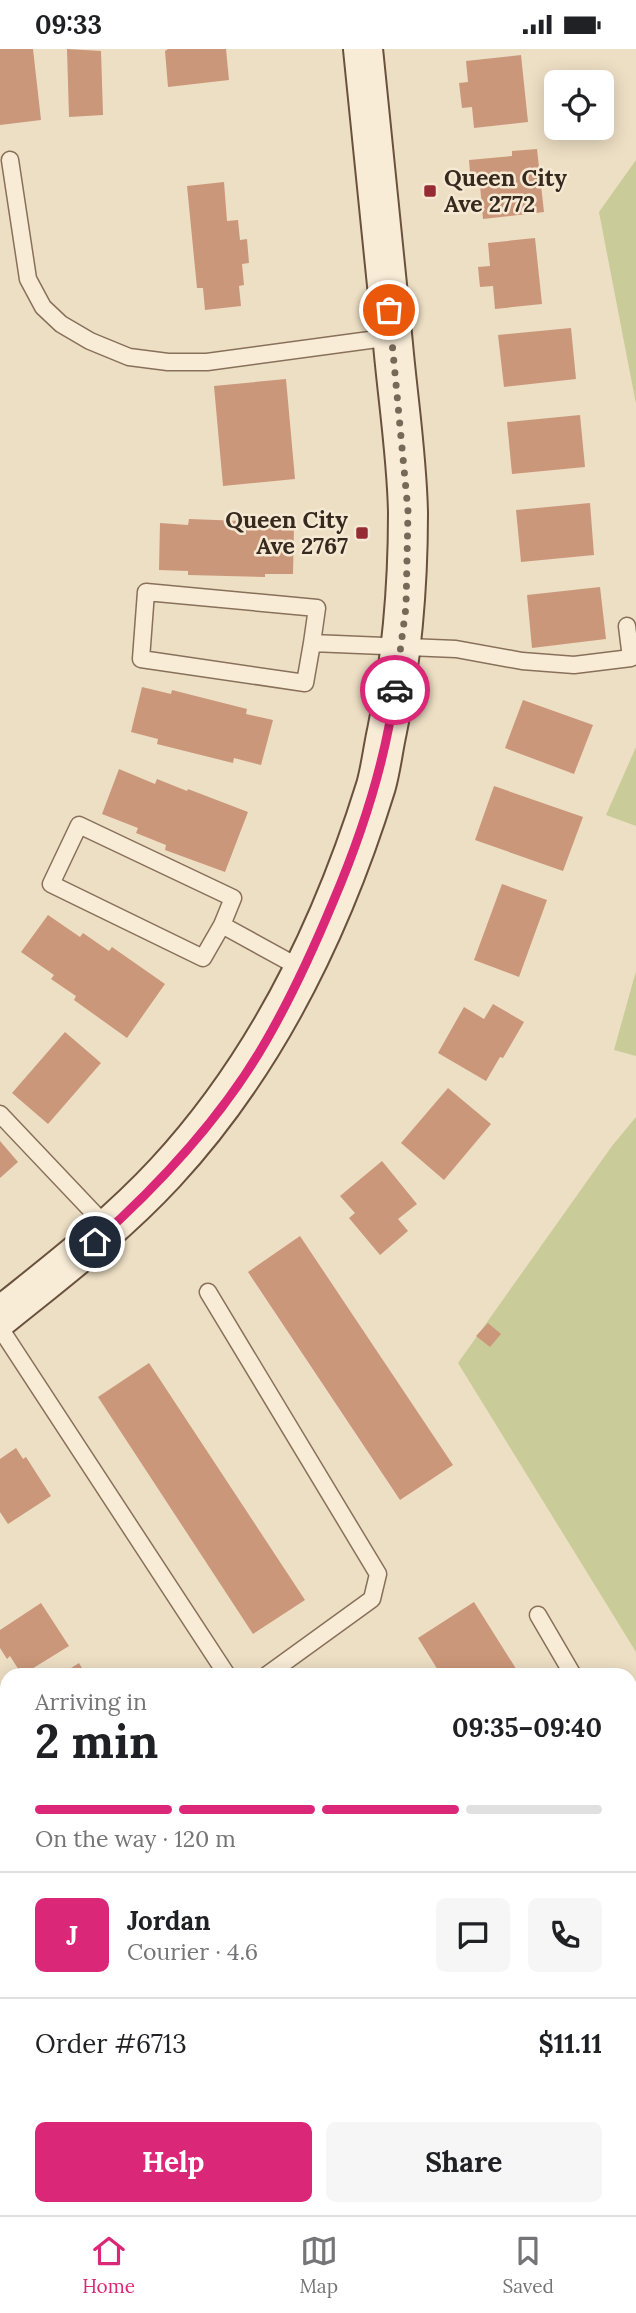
<!DOCTYPE html>
<meta charset="utf-8">
<style>
:root{--surface:#fff;--page:#f6f6f6;--text:#202124;--muted:#757577;--line:#e0e0e0;--accent:#db2777}
body{margin:0;font-family:Lora,serif;background:var(--page);color:var(--text);height:100vh;display:flex;flex-direction:column;font-size:26px;white-space:nowrap}
*{box-sizing:border-box;margin:0}
p{font-size:23px;color:var(--muted)}
.icon{flex:none;width:38px;height:38px;fill:none;stroke:currentColor;stroke-width:2;stroke-linecap:round;stroke-linejoin:round}
.map{position:relative;flex:1;overflow:hidden}
.details{position:absolute;left:0px;top:1619px;width:637px;height:548px;display:flex;flex-direction:column;background:var(--surface);border-radius:21px 21px 0 0;box-shadow:0 4px 18px #0003}
.details>*{flex:none}
.controls{position:absolute;left:544px;top:21px;display:grid;gap:14px}
.controls a{display:grid;place-items:center;width:70px;height:70px;border-radius:10px;background:var(--surface);box-shadow:0 4px 18px #0003;font-size:35px}
.pin{position:absolute;display:grid;place-items:center;width:60px;height:60px;color:#fff;margin:-30px;border:4px solid #fff;border-radius:50%;box-shadow:0 2px 7px #0007}
.courier{position:absolute;display:grid;place-items:center;width:70px;height:70px;margin:-35px;border:5px solid #db2777;border-radius:50%;background:#fff;color:#222;box-shadow:0 2px 9px #0007}
.headline em{font-style:normal;font-weight:700}
.headline div{display:flex;flex-direction:column-reverse}
.headline{display:flex;align-items:center;justify-content:space-between;height:119px;padding:0 35px}
h1{font-size:46px;font-weight:700;line-height:52px}
.bar{display:grid;grid-template-columns:repeat(4,1fr);gap:10px 7px;align-content:center;height:84px;padding:0 35px}
.bar i{height:9px;border-radius:5px;background:var(--line)}
.bar .active{background:var(--accent)}
.bar p{grid-column:span 4}
.line{display:flex;align-items:center;gap:18px;padding:0 35px;border-top:2px solid var(--line)}
.line div{flex:1}
.round{display:grid;place-items:center;flex:none;width:74px;height:74px;border-radius:10px;background:var(--page)}
.action{display:flex;gap:14px;margin-top:auto;padding:14px 35px}
.action a{flex:1;height:80px;border-radius:10px;background:var(--accent);color:#fff;font-size:28px;font-weight:700;line-height:80px;text-align:center}
.action a+a{background:var(--page);color:var(--text)}
.status{display:flex;justify-content:space-between;align-items:center;height:49px;padding:0 35px;background:var(--surface);direction:ltr}
.status svg{height:19px;fill:currentColor}
.tab-bar{display:flex;justify-content:space-around;align-items:center;height:98px;border-top:2px solid var(--line);background:var(--surface);font-size:19px;color:var(--muted)}
.tab-bar a{display:grid;justify-items:center;gap:4px}
.tab-bar .active{color:var(--accent)}
.map>svg:first-child{display:block}
.green{fill:#c9cb98}
.building{fill:#cb977a}
.lines{fill:none;stroke-linecap:round;stroke-linejoin:round}
.service-casing{stroke:#88705b;stroke-width:19}
.minor-casing{stroke:#88705b;stroke-width:35}
.secondary-casing{stroke:#6a513e;stroke-width:42}
.service{stroke:#f8ecd7;stroke-width:16}
.minor{stroke:#f8ecd7;stroke-width:32}
.secondary{stroke:#f8ecd7;stroke-width:38}
.done{stroke:#776958;stroke-width:7;stroke-dasharray:0 12.6}
.route{stroke:#db2777;stroke-width:9}
.poi-dot{fill:#962c33;stroke:#f5e9d4;stroke-width:2.5}
.labels{text-anchor:middle;stroke-width:5;stroke-linejoin:round;paint-order:stroke}
.poi-label{font-size:23px;font-weight:bold;fill:#38291e;stroke:#f5e9d4;text-anchor:start}
</style>
<div class="status"><b>09:33</b><svg viewBox="0 0 49 12"><path d="M0 12V9h3v3zM5 12V6h3v6zM10 12V3h3v9zM15 12V0h3v12zM26 1h20v11H26zM47 4h2v5h-2z"/></svg></div>
<div class="map">
<svg width="636" height="2166" viewBox="0 0 636 2166">
<rect width="100%" height="100%" fill="#eddfc4"/>
<g class="green">
<polygon points="636,111 636,355 599,163"/>
<polygon points="636,698 636,777 606,766"/>
<polygon points="636,922 636,1007 614,1001"/>
<polygon points="636,1068 636,1603 458,1314 612,1097"/>
</g>
<g class="building">
<polygon points="0,0 33,0 41,71 0,76"/>
<polygon points="67,0 101,2 103,66 69,68"/>
<polygon points="168,0 226,0 229,31 168,38 165,2"/>
<polygon points="521,6 528,73 474,79 472,58 462,59 459,34 468,33 466,12"/>
<polygon points="537,100 544,163 483,170 480,136 471,137 469,111 512,107 512,102"/>
<polygon points="224,133 227,172 238,171 240,191 247,190 249,214 242,215 244,236 239,237 241,257 205,261 203,239 197,239 187,137"/>
<polygon points="535,189 542,255 495,260 493,237 480,238 478,218 490,217 488,194"/>
<polygon points="571,279 576,330 504,338 498,286"/>
<polygon points="286,330 295,430 223,437 214,337"/>
<polygon points="580,366 585,418 512,425 507,373"/>
<polygon points="590,454 594,506 521,513 516,461"/>
<polygon points="189,470 267,473 267,475 294,476 293,525 265,525 265,528 188,526 188,522 159,521 160,474 188,476"/>
<polygon points="600,538 606,590 532,599 527,546"/>
<polygon points="142,638 171,645 172,641 247,660 246,665 273,671 261,716 234,709 233,714 157,695 158,690 131,683"/>
<polygon points="523,651 593,676 574,725 505,699"/>
<polygon points="119,720 155,735 157,730 187,742 188,740 248,763 225,823 165,801 166,796 136,784 138,779 102,765"/>
<polygon points="494,737 583,768 563,822 475,791"/>
<polygon points="502,835 547,851 519,928 474,911"/>
<polygon points="48,866 80,888 83,884 109,902 112,898 165,935 127,989 74,951 76,947 51,930 54,926 21,903"/>
<polygon points="493,955 524,973 503,1009 500,1008 486,1032 438,1004 464,958 484,970"/>
<polygon points="65,983 101,1014 48,1075 12,1044"/>
<polygon points="448,1039 491,1075 444,1131 401,1094"/>
<polygon points="0,1092 18,1113 0,1129"/>
<polygon points="382,1112 417,1155 398,1170 408,1182 380,1206 349,1169 355,1164 340,1147"/>
<polygon points="300,1187 453,1416 400,1451 248,1223"/>
<polygon points="488,1274 501,1285 490,1298 476,1287"/>
<polygon points="149,1314 305,1551 253,1585 98,1348"/>
<polygon points="16,1399 23,1410 26,1408 51,1447 8,1475 0,1463 0,1410"/>
<polygon points="474,1553 520,1626 441,1626 418,1589"/>
<polygon points="41,1554 69,1597 22,1626 10,1607 7,1610 0,1599 0,1581"/>
<polygon points="79,1614 86,1626 60,1626"/>
<polygon points="5,1888 7,1892 7,1913 0,1918 0,1891"/>
<polygon points="7,1947 7,1991 0,1980 0,1952"/>
<polygon points="143,2160 190,2160 195,2166 136,2166"/>
<polygon points="458,2160 493,2160 490,2166 485,2163 484,2166 470,2166"/>
<polygon points="526,2160 581,2160 584,2161 581,2166 523,2166"/>
</g>
<g class="lines">
<g class="service-casing">
<g id="service">
<polyline points="10,111 28,230 43,258 61,275 90,292 129,308 168,313 207,313 392,288"/>
<polyline points="312,594 317,559 146,543 141,610 305,634 312,594 456,600 522,612 574,616 631,609 627,577"/>
<polyline points="222,876 233,849 79,776 51,835 203,909 222,876 304,921"/>
<polyline points="0,1065 109,1180"/>
<polyline points="208,1243 378,1525 372,1550 267,1626"/>
<polyline points="0,1279 227,1626"/>
<polyline points="538,1566 573,1626"/>
<polyline points="630,1783 636,1809"/>
<polyline points="630,1923 636,1893"/>
</g>
</g>
<g class="minor-casing">
<g id="minor">
<polyline points="0,1737 7,1748"/>
<polyline points="315,2160 325,2166"/>
</g>
</g>
<g class="secondary-casing">
<path id="secondary" d="M 0,1268 C 57,1222 115,1178 165,1124 C 266,1015 332,879 376,737 C 381,719 383,700 387,682 C 402,610 408,537 408,464 C 407,408 398,351 393,295 C 383,197 373,98 363,0"/>
</g>
<use href="#service" class="service"/>
<use href="#minor" class="minor"/>
<use href="#secondary" class="secondary"/>
</g>
<g class="lines">
<polyline class="done" points="389,261 408,462 406,558 395,641"/>
<path class="route" d="M 95,1193 C 160,1135 223,1067 266,992 C 292,947 313,901 333,853 C 362,785 385,715 395,641"/>
</g>
<g class="poi-dot">
<rect x="423" y="135" width="14" height="14" rx="3.5"/>
<rect x="355" y="477" width="14" height="14" rx="3.5"/>
</g>
<g class="labels">
<g class="poi-label">
<text x="444" y="137">Queen City<tspan x="444" dy="26">Ave 2772</tspan></text>
<text x="348" y="479" text-anchor="end">Queen City<tspan x="348" dy="26">Ave 2767</tspan></text>
</g>
</g>
</svg>
<div class="controls">
<a><svg class="icon" aria-label="locate" viewBox="0 0 24 24"><circle cx="12" cy="12" r="6"/><path d="M12 2v4M12 18v4M2 12h4M18 12h4"/></svg></a>
</div>
<div class="pin" style="left:389px;top:261px;background:#ea580c"><svg class="icon" aria-label="bag" viewBox="0 0 24 24"><path d="M5 8h14l-1 12H6zM9 8a3 3 0 0 1 6 0"/></svg></div>
<div class="pin" style="left:95px;top:1193px;background:#1f2937"><svg class="icon" aria-label="home" viewBox="0 0 24 24"><path d="M3 11l9-7 9 7M6 9v11h12V9"/></svg></div>
<div class="courier" style="left:395px;top:641px"><svg class="icon" aria-label="car" viewBox="0 0 24 24"><path d="M5 17H2v-5l4-1 3-4h7l3 4 3 1v5h-3M9 17h6M6 11h13"/><circle cx="7" cy="17" r="2"/><circle cx="17" cy="17" r="2"/></svg></div>
<section class="details">
<div class="headline"><div><h1>2 min</h1><p>Arriving in</p></div><em>09:35–09:40</em></div>
<div class="bar"><i class="active"></i><i class="active"></i><i class="active"></i><i></i><p>On the way · 120 m</p></div>
<div class="line" style="height:126px"><b class="round" style="background:var(--accent);color:#fff">J</b><div><b>Jordan</b><p>Courier · 4.6</p></div><a class="round"><svg class="icon" aria-label="chat" viewBox="0 0 24 24"><path d="M4 5h16v11H9l-5 4z"/></svg></a><a class="round"><svg class="icon" aria-label="phone" viewBox="0 0 24 24"><path d="M5 4h4l2 5-3 2q2 4 5 5l2-3 5 2v4C11 20 4 13 5 4z"/></svg></a></div>
<div class="line" style="height:91px"><div>Order #6713</div><b>$11.11</b></div>
<div class="action"><a>Help</a><a>Share</a></div>
</section>
</div>
<nav class="tab-bar">
<a class="active"><svg class="icon" aria-label="home" viewBox="0 0 24 24"><path d="M3 11l9-7 9 7M6 9v11h12V9"/></svg>Home</a>
<a><svg class="icon" aria-label="map" viewBox="0 0 24 24"><path d="M3 6l6-2 6 2 6-2v14l-6 2-6-2-6 2zM9 4v14M15 6v14"/></svg>Map</a>
<a><svg class="icon" aria-label="saved" viewBox="0 0 24 24"><path d="M7 4h10v16l-5-4-5 4z"/></svg>Saved</a>
</nav>
